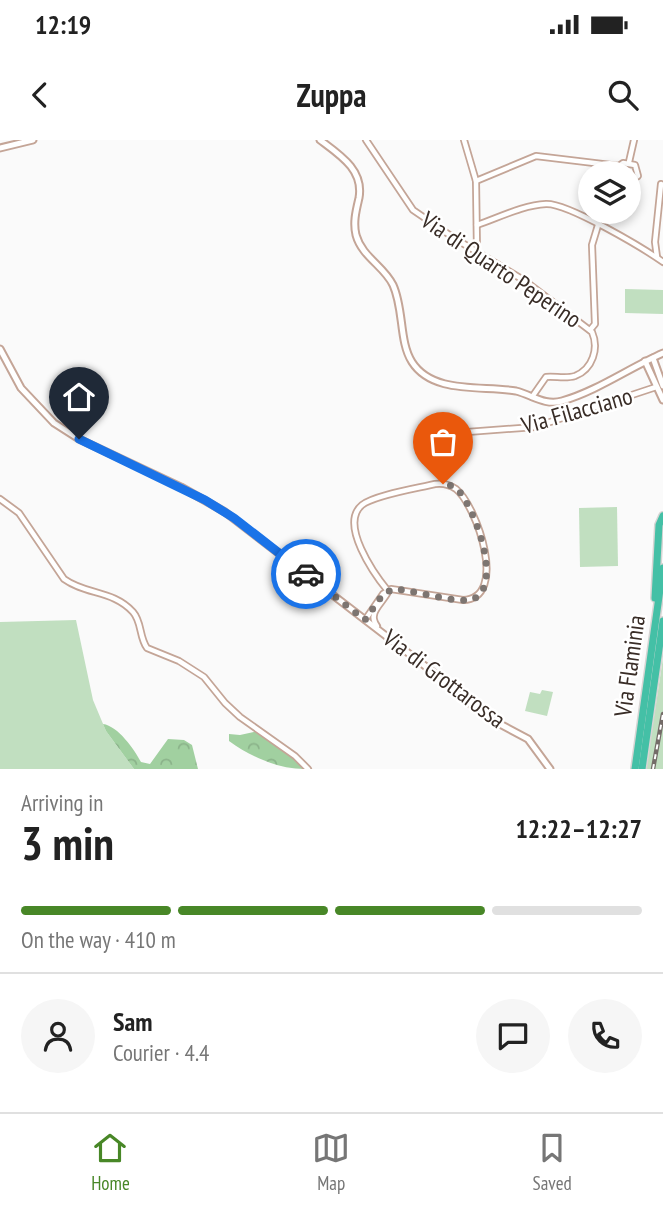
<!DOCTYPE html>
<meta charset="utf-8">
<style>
:root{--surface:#fff;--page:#f6f6f6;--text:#222;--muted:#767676;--line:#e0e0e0;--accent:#488727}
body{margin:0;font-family:"PT Sans Narrow",sans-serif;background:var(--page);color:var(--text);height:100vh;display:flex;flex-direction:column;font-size:26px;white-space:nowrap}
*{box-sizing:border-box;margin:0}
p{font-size:23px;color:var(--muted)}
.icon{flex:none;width:38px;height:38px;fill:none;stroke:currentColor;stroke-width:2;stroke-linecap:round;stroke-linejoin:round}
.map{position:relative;height:629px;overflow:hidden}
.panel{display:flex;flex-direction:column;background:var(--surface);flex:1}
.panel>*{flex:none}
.buttons{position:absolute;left:578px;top:21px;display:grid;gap:14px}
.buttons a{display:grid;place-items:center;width:63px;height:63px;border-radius:50%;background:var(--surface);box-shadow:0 4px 10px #0003;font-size:35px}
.pin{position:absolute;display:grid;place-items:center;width:60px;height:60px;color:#fff;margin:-72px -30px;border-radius:50% 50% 50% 0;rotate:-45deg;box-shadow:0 0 7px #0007}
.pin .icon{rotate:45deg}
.courier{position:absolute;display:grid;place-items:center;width:70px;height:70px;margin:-35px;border:5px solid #1a73e8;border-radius:50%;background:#fff;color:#222;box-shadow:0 2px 9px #0007}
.headline em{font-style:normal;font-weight:700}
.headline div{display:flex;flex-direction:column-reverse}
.headline{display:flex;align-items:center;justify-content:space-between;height:119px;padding:0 21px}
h1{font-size:46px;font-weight:700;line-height:52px}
.bar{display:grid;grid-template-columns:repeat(4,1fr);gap:10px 7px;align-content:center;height:84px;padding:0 21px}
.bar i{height:9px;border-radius:5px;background:var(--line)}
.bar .active{background:var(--accent)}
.bar p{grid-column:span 4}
.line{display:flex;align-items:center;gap:18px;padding:0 21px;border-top:2px solid var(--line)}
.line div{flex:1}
.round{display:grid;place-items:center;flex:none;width:74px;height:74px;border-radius:37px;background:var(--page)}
.status{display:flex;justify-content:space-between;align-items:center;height:49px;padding:0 35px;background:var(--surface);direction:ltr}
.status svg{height:19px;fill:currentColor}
header{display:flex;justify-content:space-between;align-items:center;height:91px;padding:0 21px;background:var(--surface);font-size:32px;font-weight:700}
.tab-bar{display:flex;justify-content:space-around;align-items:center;height:98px;border-top:2px solid var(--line);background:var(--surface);font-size:19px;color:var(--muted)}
.tab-bar a{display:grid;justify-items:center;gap:4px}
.tab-bar .active{color:var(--accent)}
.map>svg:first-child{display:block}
.grass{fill:#c1dfc0}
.forest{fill:url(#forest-crowns)}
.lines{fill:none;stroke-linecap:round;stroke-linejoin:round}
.minor-casing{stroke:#c4a597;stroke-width:8}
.tertiary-casing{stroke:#c4a597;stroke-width:9}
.trunk-casing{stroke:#d7d5d4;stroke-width:10}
.minor{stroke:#fff;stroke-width:4.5}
.tertiary{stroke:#fff;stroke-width:5}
.trunk{stroke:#44c0a6;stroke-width:7}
.rail-casing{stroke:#746c68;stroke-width:4.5}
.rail{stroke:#fff;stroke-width:2;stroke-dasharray:5;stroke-linecap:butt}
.done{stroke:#7d7571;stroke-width:7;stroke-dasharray:0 12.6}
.route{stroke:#1a73e8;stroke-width:9}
.labels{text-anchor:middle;stroke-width:5;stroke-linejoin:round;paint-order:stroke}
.street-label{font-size:24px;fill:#392d27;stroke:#fff}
</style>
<div class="status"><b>12:19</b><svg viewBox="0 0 49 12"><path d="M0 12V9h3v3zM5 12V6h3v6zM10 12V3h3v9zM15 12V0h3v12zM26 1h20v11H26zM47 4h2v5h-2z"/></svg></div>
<header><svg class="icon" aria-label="back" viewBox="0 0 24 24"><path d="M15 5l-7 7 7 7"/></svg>Zuppa<svg class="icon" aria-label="search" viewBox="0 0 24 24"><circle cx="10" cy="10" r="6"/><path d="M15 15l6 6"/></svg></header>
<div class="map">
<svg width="663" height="629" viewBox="0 0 663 629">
<defs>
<pattern id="forest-crowns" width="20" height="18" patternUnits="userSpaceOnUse" patternTransform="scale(1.75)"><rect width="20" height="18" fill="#a1d0a0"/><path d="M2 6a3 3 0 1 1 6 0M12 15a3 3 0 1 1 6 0" fill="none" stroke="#8bb38a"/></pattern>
</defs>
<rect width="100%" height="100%" fill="#fafafa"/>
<g class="grass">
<polygon points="625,149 663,150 663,174 625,173"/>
<polygon points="617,367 618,426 580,427 579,368"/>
<polygon points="76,480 93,560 106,591 134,629 0,629 0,482"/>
<polygon points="663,518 663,629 646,629"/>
<polygon points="542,550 553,552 547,576 525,571 530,552 540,554"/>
</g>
<g class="forest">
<path d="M 103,584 C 118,586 134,609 141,622 L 150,624 L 168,599 L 184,600 L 192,605 L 198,629 L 134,629 L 106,591 Z"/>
<path d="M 258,591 L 286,611 L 305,629 C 278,629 251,617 229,601 L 229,594 L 240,595 Z"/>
</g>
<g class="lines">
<g class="minor-casing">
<g id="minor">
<path d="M 366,0 L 413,70 L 454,98 L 525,141 L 592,192 C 599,208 593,229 575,236 C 566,239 555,236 546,237 L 532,257"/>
<polyline points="464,0 476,41 477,111"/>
<polyline points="629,22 634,0"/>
<polyline points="617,33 619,26 623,23 635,25 638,36 628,43"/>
<polyline points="476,41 536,16 619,26"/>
<path d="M 477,85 C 498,78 523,65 546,64 C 568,63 643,108 663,122"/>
<polyline points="657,117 655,102 661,44"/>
<polyline points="590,190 595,184 592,105 602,72"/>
<polyline points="454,293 535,287 656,247"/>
<path d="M 0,359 L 19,373 L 64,439 C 86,455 113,450 133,472 C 142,482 139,497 147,508 L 179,521 L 204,537 L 225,563 L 240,577 L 295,616 L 308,629"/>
<path d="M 365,480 L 383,454 L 391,449 L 463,460 C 509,459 477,366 456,349 C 449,344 443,343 435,344 C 419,348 374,355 362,365 C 339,384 374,434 388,451"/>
<path d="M 377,486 C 367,473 382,464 388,452"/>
</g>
</g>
<g class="tertiary-casing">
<g id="tertiary">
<path d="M 320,0 C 340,15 364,30 359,58 C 356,71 353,82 356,95 C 362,117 384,126 393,145 C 404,169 399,202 412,222 C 433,255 484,245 516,251 C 532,255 545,266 562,261 C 597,251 629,228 663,213"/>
<polyline points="0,8 33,0"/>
<polyline points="0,209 21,248 54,283 79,299 181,347 225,372 429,529 485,576 528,599 550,629"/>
<polyline points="653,218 663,246"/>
<polyline points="645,221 663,260"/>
</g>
</g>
<g class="trunk-casing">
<g id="trunk">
<polyline points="655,458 659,385 663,376"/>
<polyline points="635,629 663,428"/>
<polyline points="642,629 663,481"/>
</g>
</g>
<use href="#minor" class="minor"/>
<use href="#tertiary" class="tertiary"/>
<use href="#trunk" class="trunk"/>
<g class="rail-casing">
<polyline id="rail" points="653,629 663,574"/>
</g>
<use href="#rail" class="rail"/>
</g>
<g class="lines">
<path class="done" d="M 306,434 L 365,480 L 383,454 L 393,449 C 411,449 459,465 473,459 C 504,446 474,367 458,350 C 454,346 449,345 443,344"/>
<polyline class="route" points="79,299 205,360 234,378 306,434"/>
</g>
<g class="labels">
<g class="street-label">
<text transform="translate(501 130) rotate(34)" y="8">Via di Quarto Peperino</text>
<text transform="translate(577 271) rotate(-16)" y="8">Via Filacciano</text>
<text transform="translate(630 526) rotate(-82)" y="8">Via Flaminia</text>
<text transform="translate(444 539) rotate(37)" y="8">Via di Grottarossa</text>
</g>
</g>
</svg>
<div class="buttons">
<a><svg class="icon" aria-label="layers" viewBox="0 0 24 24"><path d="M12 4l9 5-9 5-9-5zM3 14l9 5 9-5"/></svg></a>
</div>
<div class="pin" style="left:443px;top:344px;background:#ea580c"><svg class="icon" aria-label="bag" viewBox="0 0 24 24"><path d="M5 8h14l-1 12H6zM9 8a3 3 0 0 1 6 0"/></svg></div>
<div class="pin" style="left:79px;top:299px;background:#1f2937"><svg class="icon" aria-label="home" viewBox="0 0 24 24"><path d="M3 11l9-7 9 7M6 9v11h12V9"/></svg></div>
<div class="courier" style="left:306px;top:434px"><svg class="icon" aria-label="car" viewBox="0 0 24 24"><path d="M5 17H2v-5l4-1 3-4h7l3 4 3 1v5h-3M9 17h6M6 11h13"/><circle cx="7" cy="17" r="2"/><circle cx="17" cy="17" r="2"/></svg></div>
</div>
<section class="panel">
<div class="headline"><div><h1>3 min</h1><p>Arriving in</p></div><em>12:22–12:27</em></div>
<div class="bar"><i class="active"></i><i class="active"></i><i class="active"></i><i></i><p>On the way · 410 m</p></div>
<div class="line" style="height:126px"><a class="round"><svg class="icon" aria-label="person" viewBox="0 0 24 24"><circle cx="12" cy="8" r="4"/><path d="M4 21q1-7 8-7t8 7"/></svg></a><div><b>Sam</b><p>Courier · 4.4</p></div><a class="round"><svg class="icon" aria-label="chat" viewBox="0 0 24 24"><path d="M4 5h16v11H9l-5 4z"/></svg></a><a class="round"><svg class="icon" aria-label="phone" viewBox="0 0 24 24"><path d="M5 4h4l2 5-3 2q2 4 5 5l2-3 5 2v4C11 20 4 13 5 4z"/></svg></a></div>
</section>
<nav class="tab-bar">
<a class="active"><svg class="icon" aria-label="home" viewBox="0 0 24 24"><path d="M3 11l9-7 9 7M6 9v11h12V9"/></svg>Home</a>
<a><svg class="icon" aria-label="map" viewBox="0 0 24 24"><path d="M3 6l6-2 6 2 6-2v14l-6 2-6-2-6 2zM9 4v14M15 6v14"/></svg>Map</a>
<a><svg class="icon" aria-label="saved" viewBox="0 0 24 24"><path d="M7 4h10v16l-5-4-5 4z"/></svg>Saved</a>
</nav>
